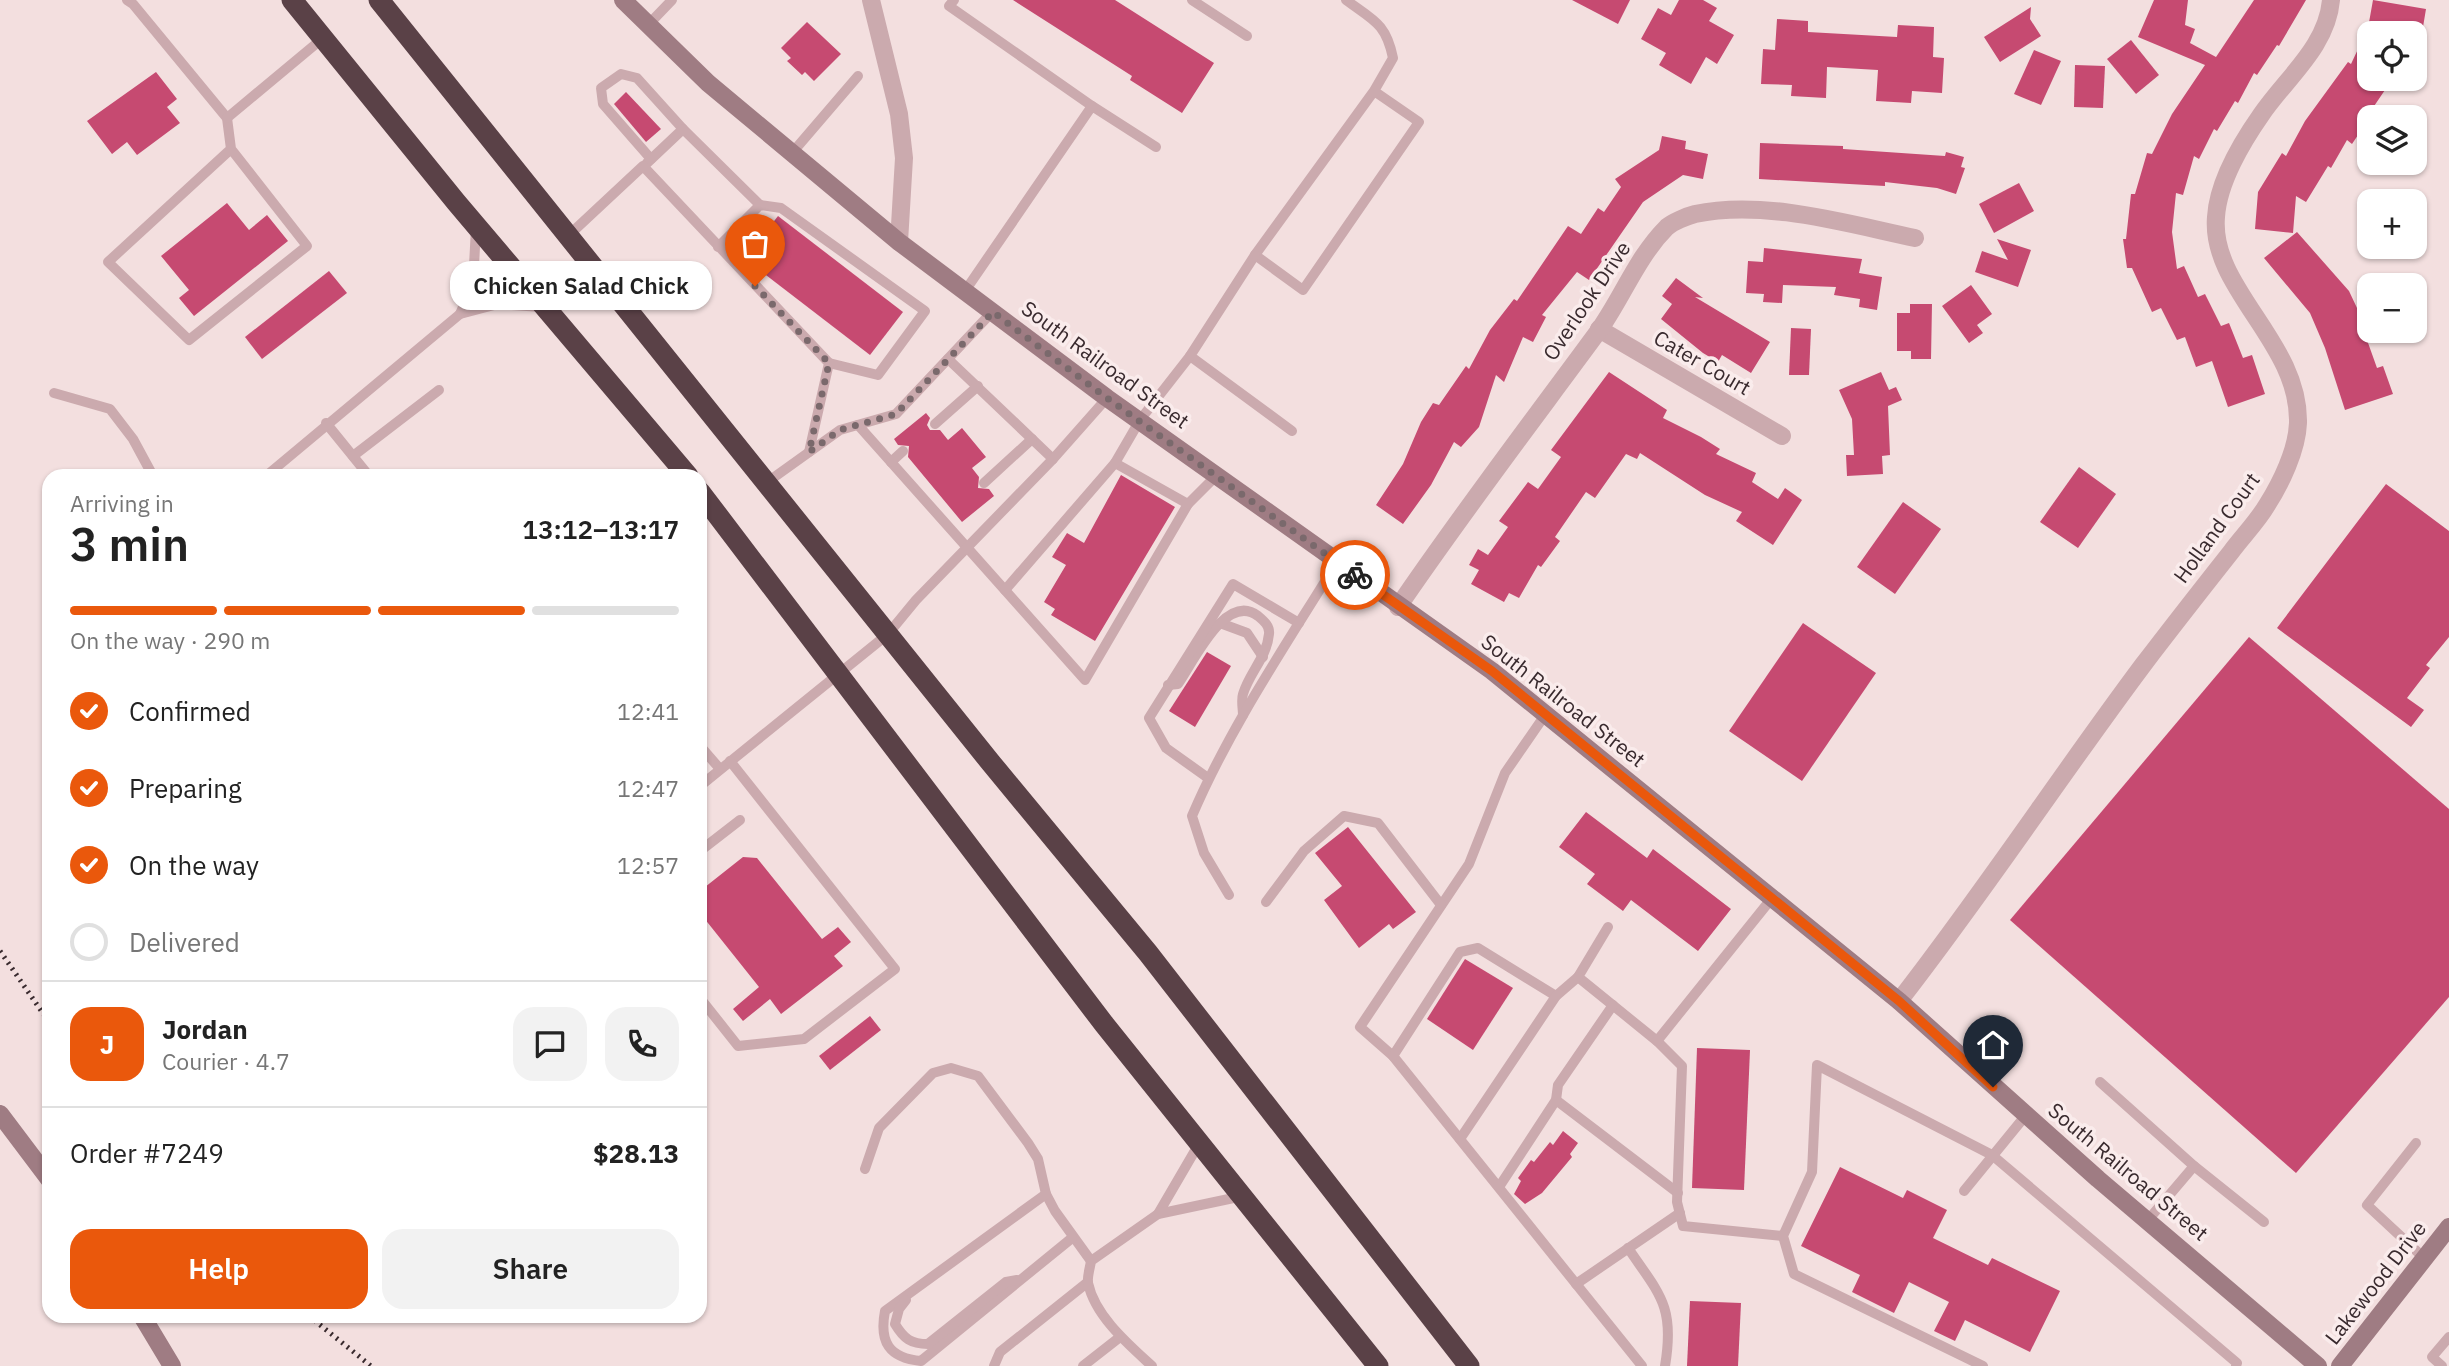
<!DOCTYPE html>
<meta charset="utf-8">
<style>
:root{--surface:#fff;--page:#f2f2f2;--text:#222;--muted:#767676;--line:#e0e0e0;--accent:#ea580c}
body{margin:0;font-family:"IBM Plex Sans",sans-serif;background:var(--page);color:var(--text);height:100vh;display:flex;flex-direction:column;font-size:26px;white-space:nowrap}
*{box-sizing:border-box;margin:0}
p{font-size:23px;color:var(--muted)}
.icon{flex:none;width:38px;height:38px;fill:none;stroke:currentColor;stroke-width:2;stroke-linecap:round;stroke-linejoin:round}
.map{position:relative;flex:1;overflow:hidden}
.panel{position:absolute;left:42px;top:469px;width:665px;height:854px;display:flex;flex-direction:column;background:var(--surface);border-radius:21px;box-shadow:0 2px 5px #0004}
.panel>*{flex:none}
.fabs{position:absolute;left:2357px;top:21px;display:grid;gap:14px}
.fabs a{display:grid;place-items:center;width:70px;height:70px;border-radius:14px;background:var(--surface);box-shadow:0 2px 5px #0004;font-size:35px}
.pin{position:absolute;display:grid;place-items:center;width:60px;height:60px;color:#fff;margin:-72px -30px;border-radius:50% 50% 50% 0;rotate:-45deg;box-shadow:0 0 7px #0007}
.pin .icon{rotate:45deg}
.courier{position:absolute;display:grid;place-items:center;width:70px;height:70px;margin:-35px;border:5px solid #ea580c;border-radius:50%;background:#fff;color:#222;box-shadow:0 2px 9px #0007}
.bubble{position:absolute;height:49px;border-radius:21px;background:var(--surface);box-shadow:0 2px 5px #0004;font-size:23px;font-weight:600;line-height:49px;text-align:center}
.summary em{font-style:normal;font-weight:600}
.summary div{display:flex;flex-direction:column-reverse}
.summary{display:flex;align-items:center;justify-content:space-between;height:119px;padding:0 28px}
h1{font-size:46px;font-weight:600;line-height:52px}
.bar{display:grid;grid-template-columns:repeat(4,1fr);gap:10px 7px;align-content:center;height:84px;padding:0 28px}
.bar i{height:9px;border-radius:5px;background:var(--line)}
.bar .selected{background:var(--accent)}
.bar p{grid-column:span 4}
.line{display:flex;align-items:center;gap:18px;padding:0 28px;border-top:2px solid var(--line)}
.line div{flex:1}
.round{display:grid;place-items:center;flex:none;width:74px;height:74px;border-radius:21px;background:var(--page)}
ol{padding:0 28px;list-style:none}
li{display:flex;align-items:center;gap:21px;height:77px}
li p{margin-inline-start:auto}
li .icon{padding:7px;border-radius:50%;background:var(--accent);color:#fff;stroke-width:4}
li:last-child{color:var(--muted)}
li i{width:38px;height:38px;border:4px solid var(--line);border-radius:50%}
.action{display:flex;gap:14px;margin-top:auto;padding:14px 28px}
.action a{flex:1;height:80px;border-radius:21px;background:var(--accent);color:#fff;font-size:28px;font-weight:600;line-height:80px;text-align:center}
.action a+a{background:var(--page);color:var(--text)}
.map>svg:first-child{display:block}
.building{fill:#c64a71}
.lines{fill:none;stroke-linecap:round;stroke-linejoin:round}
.lane{stroke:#cbaaae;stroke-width:10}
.street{stroke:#cbaaae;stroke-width:18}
.secondary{stroke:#9f7c83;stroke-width:18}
.highway{stroke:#5a4147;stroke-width:21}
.rail{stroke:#392a2e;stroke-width:5;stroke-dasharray:2 5;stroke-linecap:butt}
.done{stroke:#7a696c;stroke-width:7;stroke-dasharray:0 12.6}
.route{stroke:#ea580c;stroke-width:9}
.labels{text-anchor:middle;stroke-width:7;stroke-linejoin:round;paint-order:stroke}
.street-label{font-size:21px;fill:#392a2e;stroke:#faecec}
</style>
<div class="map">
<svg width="2449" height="1366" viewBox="0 0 2449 1366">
<rect width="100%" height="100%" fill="#f3dfdf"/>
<g class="building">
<polygon points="1013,0 1115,0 1214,63 1182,113 1130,80 1132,76"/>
<polygon points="1572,0 1630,0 1618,24"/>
<polygon points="1679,0 1703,0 1717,8 1709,21 1734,35 1717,64 1706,57 1691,84 1659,65 1666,53 1641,39 1658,8 1671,15"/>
<polygon points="2154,0 2188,0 2185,25 2195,29 2190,43 2216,57 2254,0 2306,0 2279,46 2277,45 2257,75 2254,73 2238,103 2235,101 2217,131 2214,129 2199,159 2194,156 2183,195 2176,193 2172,232 2177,269 2184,266 2198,297 2205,294 2221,326 2229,323 2243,358 2252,355 2265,394 2228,407 2212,361 2196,367 2185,337 2177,340 2161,308 2152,312 2132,268 2127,268 2123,239 2126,239 2131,194 2135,194 2147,153 2152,154 2172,114 2205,65 2138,37"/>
<polygon points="2373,0 2426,9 2423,27 2415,26 2413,33 2370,29 2370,79 2387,87 2366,118 2368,120 2352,144 2347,140 2331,168 2328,166 2306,202 2296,196 2293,233 2255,229 2258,192 2282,153 2286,156 2305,121 2348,62 2351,64 2368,28"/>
<polygon points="2031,7 2030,19 2041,36 2000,62 1984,37"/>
<polygon points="1777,19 1808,21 1808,32 1897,37 1898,25 1934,27 1933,57 1944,58 1942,93 1912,91 1911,103 1876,101 1878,70 1827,67 1826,98 1791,96 1792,85 1761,84 1763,49 1775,50"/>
<polygon points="807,22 841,54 814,81 805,72 802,75 787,61 791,58 781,48"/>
<polygon points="2131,40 2159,75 2136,94 2107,59"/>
<polygon points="2034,50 2061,61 2041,105 2014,94"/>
<polygon points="2075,65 2105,66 2103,108 2074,107"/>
<polygon points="156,72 177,99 167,107 180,123 137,155 127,142 112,154 87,121"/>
<polygon points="626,92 661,129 646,142 614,104"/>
<polygon points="1662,136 1686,141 1685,149 1708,154 1703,179 1683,175 1643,202 1589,280 1577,272 1542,315 1546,317 1533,342 1523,337 1504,382 1496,375 1479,427 1461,447 1454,442 1431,485 1403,524 1376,505 1403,464 1421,422 1433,403 1439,405 1466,366 1469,369 1490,330 1514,299 1517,301 1568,226 1581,234 1598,208 1604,212 1621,187 1615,179 1659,150"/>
<polygon points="1760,143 1843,146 1843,149 1945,156 1946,152 1964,157 1961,167 1965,168 1956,194 1937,188 1885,182 1885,186 1759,179"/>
<polygon points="2019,183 2034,211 1994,233 1979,204"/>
<polygon points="227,203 249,230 267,215 288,241 194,316 179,298 189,290 161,256"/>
<polygon points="778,216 903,312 870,355 745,259"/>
<polygon points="2297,232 2349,291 2365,325 2362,326 2377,368 2383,366 2393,394 2345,410 2325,348 2310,313 2264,258"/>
<polygon points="1997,239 2031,250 2018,287 1975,272 1982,251 2008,260"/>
<polygon points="1764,248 1862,259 1859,273 1882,277 1877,310 1859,307 1860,299 1834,295 1836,287 1783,285 1782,303 1763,302 1764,294 1746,293 1748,261 1763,262"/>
<polygon points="329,271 347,293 262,359 245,337"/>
<polygon points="1676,278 1703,298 1695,297 1770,342 1751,373 1722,355 1718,362 1703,353 1661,319 1672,304 1662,296"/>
<polygon points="1971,285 1992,314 1977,325 1983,333 1969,343 1942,306"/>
<polygon points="1910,304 1932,304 1931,359 1911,359 1911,351 1897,351 1897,313 1910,313"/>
<polygon points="1791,328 1811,329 1809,375 1789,375"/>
<polygon points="1609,372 1667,410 1663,418 1701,437 1720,449 1716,454 1756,473 1752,482 1778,499 1785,488 1802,500 1773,545 1736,521 1742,512 1705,495 1640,453 1637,459 1626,454 1595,498 1586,492 1555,537 1560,541 1541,567 1538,565 1519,598 1509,593 1504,602 1471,584 1479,570 1469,565 1478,549 1488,555 1508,527 1499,521 1528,482 1538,489 1561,457 1551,450"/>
<polygon points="1881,372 1889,390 1896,387 1902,400 1888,406 1890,455 1882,456 1883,474 1847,476 1846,455 1854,455 1852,419 1839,390"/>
<polygon points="926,413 930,418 927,425 930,430 940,430 948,440 962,428 986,457 972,468 979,477 978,488 989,489 994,496 962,522 908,457 909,446 898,445 894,439"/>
<polygon points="2079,467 2116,494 2078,548 2040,522"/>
<polygon points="1121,475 1175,507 1095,641 1051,615 1055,609 1044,602 1066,565 1052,557 1067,533 1084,543"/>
<polygon points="2386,484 2449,531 2449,637 2426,665 2430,668 2407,698 2424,710 2411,727 2277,628"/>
<polygon points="1903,502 1941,529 1895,594 1857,567"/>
<polygon points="1803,623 1876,673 1802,781 1729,731"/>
<polygon points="2249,637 2449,809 2449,997 2296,1173 2010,920"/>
<polygon points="1207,652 1231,666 1195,727 1169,711"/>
<polygon points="1586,812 1647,858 1653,849 1731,909 1698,951 1631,900 1623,911 1587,884 1595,874 1559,847"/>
<polygon points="1348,827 1416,912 1393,929 1389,924 1359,948 1324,900 1342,886 1315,853"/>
<polygon points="743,857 757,858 822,939 838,927 851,942 834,956 843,966 781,1014 770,999 743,1021 733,1009 759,987 700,913 700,891"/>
<polygon points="1465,959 1513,988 1473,1050 1427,1019"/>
<polygon points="870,1016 881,1030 830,1070 819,1056"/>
<polygon points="1697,1048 1750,1050 1744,1190 1692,1188"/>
<polygon points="1563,1131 1578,1143 1570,1154 1572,1157 1542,1193 1525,1204 1514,1194 1521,1181 1518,1178 1531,1160 1534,1162 1550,1142 1553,1145"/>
<polygon points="1840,1167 1903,1198 1907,1190 1947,1210 1933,1238 1988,1265 1992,1258 2060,1291 2030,1352 1965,1320 1955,1341 1934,1331 1949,1302 1909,1282 1894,1313 1852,1292 1860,1275 1801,1246"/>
<polygon points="1690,1301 1741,1303 1738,1366 1687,1366"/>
</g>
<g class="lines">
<g class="lane">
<polyline points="127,0 133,4 227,118 231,149 307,246 189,340 108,262 231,149"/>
<polyline points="954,0 949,6 1092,106"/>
<polyline points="1192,0 1247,36"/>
<path d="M 1346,0 C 1373,20 1386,23 1393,58 L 1374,91 L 1255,255 L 1303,290 L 1419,122 L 1374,91"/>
<polyline points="648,25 672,0"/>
<polyline points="227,118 323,38"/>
<polyline points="792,153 858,76"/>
<polyline points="651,159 603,104 601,88 621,74 637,78 683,129"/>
<polyline points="647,163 683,129 760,205"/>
<polyline points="568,236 643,166 829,363 809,452"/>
<polyline points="718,247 760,205 781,208 925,311 878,375 829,363"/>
<polyline points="1255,255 1190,356 1292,431"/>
<polyline points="965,291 1092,106 1156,147"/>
<polyline points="460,314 473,284 476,228"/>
<polyline points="948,359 1053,459"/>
<polyline points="54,393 110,409 133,439 153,476"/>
<polyline points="326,423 369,476"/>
<polyline points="935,424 978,386"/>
<polyline points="858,425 1085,680 1188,504 1217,475"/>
<polyline points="353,456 439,390"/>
<polyline points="891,462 903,451"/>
<polyline points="1115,463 1188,504"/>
<polyline points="266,476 460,314 498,304 542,307"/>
<polyline points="766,483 840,430 896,414 993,311"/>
<polyline points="984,483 1032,439"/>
<polyline points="1005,590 1115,463 1140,420 1190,356"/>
<polyline points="1220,623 1247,633 1263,657"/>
<path d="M 1168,685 L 1178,684 C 1194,661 1226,591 1258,616 C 1264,621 1270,626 1269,634 C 1267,657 1249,673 1243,694 C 1241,700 1243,709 1243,715"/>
<polyline points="700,690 701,747 720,769"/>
<polyline points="1545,715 1505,773 1469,864 1360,1027 1393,1056 1642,1366"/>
<polyline points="1208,778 1166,748 1149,718 1233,584 1299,623"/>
<polyline points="700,786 888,634 916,600 1053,459 1107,398"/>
<polyline points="700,851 740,820"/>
<path d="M 1229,895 L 1204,853 L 1192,816 C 1230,727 1286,645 1337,562"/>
<polyline points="1266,902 1304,851 1344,816 1378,823 1441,905"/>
<polyline points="1608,927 1578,977 1657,1041 1682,1066 1677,1202 1683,1226 1783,1236"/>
<polyline points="700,998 738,1046 804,1039 895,969 730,761"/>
<polyline points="1657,1041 1772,898"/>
<polyline points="1393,1056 1460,952 1478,948 1556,996"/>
<polyline points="2100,1082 2194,1166 2264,1222"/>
<polyline points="1556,1100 1678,1193"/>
<polyline points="1460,1139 1556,996 1578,977"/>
<polyline points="2416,1143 2367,1205 2424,1258"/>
<polyline points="865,1169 879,1128 933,1073 951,1068 978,1076 1028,1143 1038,1159 1046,1194 1055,1211 1091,1261"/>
<polyline points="1499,1187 1556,1100 1558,1085 1613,1005"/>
<polyline points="1964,1191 2026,1115"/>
<path d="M 1046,1194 L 885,1311 C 879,1342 889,1358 921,1361 L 1072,1238"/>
<polyline points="1158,1214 1200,1142"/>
<polyline points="2148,1220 2194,1166"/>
<path d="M 1628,1248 C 1660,1295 1675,1306 1665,1366"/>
<polyline points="1576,1284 1680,1213"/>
<path d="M 906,1300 L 899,1309 L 895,1324 C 904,1339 911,1344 928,1344 L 1006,1282 L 1017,1280"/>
<polyline points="994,1366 1000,1352 1088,1282"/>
<polyline points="1083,1366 1120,1337"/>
<path d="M 1152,1366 C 1128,1344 1095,1316 1088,1283 C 1087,1277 1090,1268 1091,1261 L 1158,1214 L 1243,1196"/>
<polyline points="1983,1366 1794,1274 1783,1236 1812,1172 1817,1065 1992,1155 2237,1363 2236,1366"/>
<polyline points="2442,1366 2432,1357 2449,1337"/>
</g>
<g class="street">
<polyline points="871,0 899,114 904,158 899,242"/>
<polyline points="1599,329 1782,436"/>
<path d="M 1398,607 C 1462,513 1530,424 1597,333 C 1622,299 1636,258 1667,227 C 1673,222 1687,216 1695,214 C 1764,199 1848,224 1915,238"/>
<path d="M 1899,1001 C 1984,892 2060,776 2143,665 C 2172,627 2201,590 2231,552 C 2242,537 2257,522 2267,505 C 2281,483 2297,450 2298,423 C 2300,342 2210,289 2216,217 C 2218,183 2242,142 2261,115 C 2286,78 2327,47 2331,0"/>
</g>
<g class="secondary">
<polyline points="623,0 708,83 899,242 1107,398 1492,671 1899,1001 2098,1179 2318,1366"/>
<polyline points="0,1114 49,1179"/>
<polyline points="142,1316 172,1366"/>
<polyline points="2340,1366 2449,1227"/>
</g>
<g class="highway">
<polyline points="292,0 456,202 688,476"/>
<polyline points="379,0 991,763 1148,953 1469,1366"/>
<polyline points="700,492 1104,1024 1378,1366"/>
</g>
<g class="rail">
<polyline points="0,951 49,1022"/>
<polyline points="309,1316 371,1366"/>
</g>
</g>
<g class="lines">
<polyline class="done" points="755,286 829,363 809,452 840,430 896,414 993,312 1107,398 1355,575"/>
<polyline class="route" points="1355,575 1492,671 1899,1001 1993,1087"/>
</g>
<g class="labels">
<g class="street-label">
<text transform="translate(1587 301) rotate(-56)" y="7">Overlook Drive</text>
<text transform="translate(1702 363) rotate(30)" y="7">Cater Court</text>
<text transform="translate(1105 365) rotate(36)" y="7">South Railroad Street</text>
<text transform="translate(2217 528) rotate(-54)" y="7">Holland Court</text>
<text transform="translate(1563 701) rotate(38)" y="7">South Railroad Street</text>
<text transform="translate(2128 1172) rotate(40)" y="7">South Railroad Street</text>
<text transform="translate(2376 1283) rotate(-52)" y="7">Lakewood Drive</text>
</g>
</g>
</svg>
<div class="fabs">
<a><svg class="icon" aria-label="locate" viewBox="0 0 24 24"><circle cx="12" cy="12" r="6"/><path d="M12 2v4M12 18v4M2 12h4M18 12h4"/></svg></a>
<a><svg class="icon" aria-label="layers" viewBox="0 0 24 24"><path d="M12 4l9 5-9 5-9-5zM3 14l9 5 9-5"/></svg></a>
<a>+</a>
<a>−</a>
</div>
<div class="pin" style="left:755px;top:286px;background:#ea580c"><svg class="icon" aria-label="bag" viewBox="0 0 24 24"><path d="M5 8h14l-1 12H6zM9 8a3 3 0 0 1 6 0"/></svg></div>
<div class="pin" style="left:1993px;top:1087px;background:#1f2937"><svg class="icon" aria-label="home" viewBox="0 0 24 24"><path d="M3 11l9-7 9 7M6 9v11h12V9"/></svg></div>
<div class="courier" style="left:1355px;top:575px"><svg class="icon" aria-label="bike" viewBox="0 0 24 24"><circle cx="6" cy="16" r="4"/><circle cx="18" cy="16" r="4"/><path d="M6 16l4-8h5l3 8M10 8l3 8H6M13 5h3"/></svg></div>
<div class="bubble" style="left:450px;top:261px;width:262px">Chicken Salad Chick</div>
<section class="panel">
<div class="summary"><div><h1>3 min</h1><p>Arriving in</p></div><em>13:12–13:17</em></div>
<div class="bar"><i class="selected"></i><i class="selected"></i><i class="selected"></i><i></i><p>On the way · 290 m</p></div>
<ol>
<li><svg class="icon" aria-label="check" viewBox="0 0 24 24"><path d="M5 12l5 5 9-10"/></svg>Confirmed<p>12:41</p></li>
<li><svg class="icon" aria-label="check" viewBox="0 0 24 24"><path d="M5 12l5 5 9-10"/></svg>Preparing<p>12:47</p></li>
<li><svg class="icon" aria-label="check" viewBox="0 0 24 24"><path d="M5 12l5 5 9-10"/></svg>On the way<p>12:57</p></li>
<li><i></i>Delivered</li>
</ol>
<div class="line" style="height:126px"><b class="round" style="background:var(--accent);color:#fff">J</b><div><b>Jordan</b><p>Courier · 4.7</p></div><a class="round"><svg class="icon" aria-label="chat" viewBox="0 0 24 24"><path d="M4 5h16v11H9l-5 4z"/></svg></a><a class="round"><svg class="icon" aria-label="phone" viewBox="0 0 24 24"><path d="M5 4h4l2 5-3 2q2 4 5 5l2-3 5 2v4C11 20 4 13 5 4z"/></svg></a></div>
<div class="line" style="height:91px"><div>Order #7249</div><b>$28.13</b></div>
<div class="action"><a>Help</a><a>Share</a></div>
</section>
</div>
